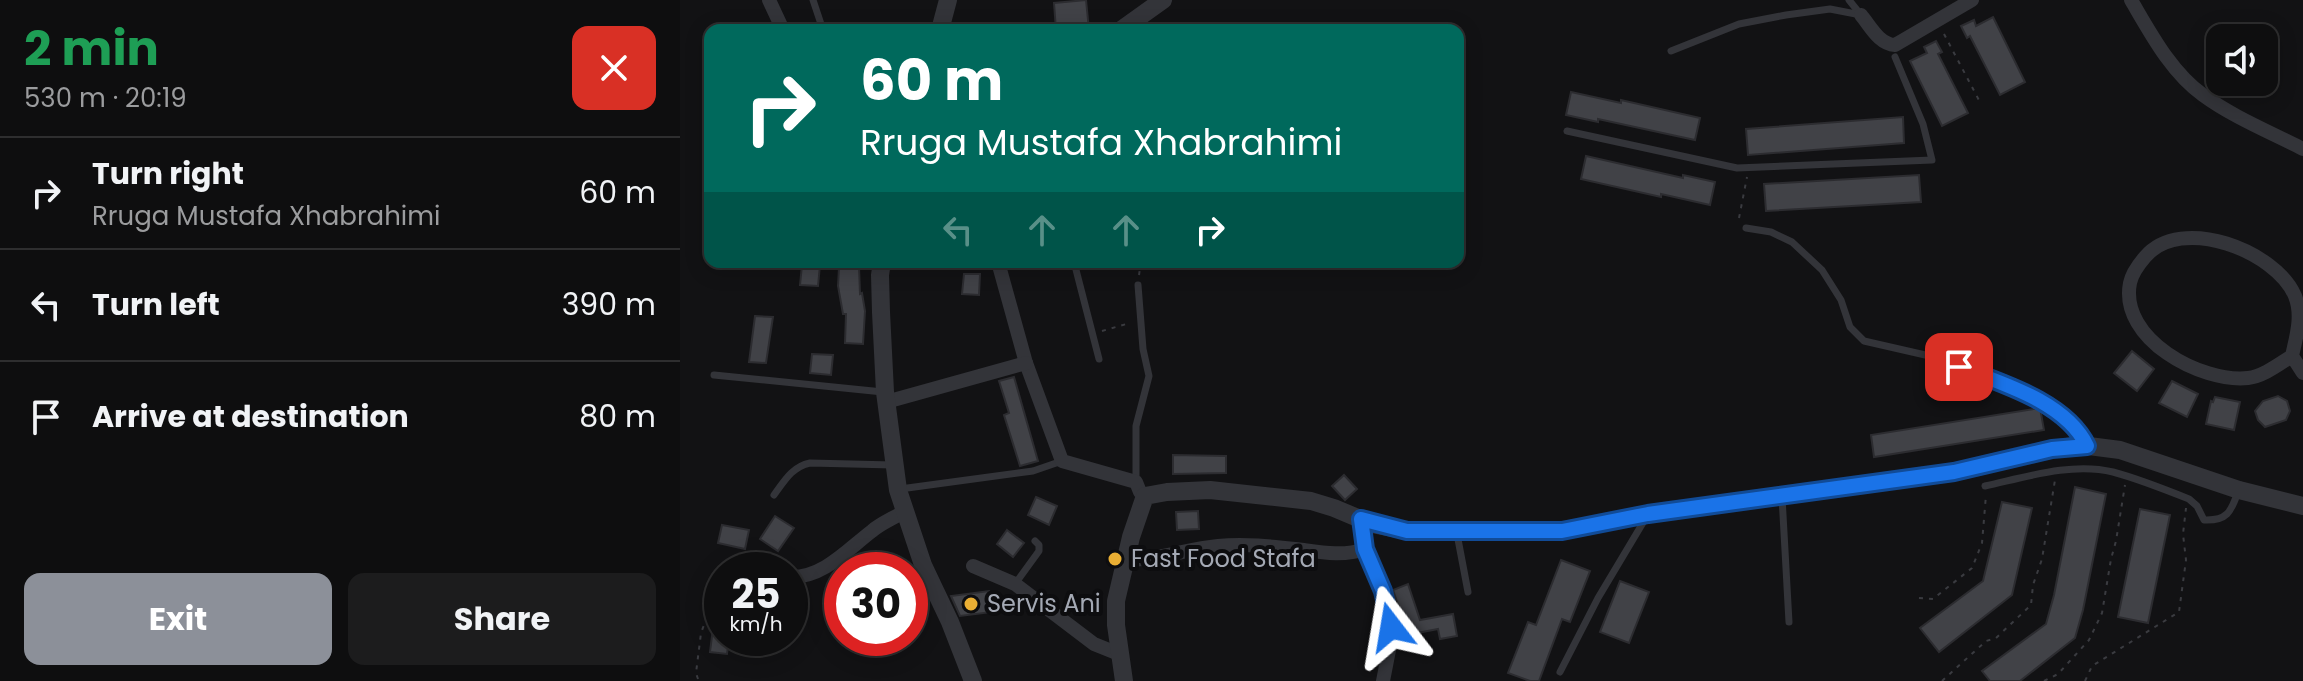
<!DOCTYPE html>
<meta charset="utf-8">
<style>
:root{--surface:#0e0e0f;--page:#1c1c1d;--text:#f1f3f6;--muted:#9b9c9e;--line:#2e2e2f;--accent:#8c9099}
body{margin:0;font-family:Poppins,sans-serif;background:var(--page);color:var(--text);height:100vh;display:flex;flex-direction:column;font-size:30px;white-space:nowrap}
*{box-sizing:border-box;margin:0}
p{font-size:26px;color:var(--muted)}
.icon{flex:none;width:44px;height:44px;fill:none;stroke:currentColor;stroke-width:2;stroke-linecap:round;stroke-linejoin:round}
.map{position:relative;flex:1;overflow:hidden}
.panel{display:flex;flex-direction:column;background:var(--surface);width:680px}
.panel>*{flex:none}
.banner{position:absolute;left:24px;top:24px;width:760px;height:244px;border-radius:16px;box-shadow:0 4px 20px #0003,0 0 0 2px var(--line);background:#00695c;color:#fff;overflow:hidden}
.controls{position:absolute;left:1526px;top:24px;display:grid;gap:16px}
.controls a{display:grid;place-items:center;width:72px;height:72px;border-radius:16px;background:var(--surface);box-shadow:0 4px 20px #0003,0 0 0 2px var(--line);font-size:40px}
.speed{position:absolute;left:24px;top:552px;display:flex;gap:16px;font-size:40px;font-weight:700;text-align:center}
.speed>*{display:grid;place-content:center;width:104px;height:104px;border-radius:50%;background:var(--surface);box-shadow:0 4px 20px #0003,0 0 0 2px var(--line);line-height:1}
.speed small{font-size:20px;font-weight:400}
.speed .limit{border:12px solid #d22;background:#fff;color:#111}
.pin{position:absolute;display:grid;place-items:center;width:68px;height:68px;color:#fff;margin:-34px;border-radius:16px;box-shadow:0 4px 12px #0006}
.me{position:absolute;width:88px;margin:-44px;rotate:346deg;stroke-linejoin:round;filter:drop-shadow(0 0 6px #0008)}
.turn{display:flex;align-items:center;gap:28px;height:168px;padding:0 24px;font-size:36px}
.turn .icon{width:104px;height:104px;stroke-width:2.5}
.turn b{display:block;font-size:56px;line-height:68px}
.lanes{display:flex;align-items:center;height:76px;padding:0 24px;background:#0003;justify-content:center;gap:40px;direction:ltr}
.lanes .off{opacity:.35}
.round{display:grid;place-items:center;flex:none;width:84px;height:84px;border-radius:16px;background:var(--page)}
.headline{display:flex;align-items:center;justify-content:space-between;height:136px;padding:0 24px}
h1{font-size:48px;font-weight:700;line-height:60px;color:#1e9e55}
.action{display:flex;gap:16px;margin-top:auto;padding:16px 24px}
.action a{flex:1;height:92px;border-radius:16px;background:var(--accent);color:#fff;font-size:32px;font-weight:700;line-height:92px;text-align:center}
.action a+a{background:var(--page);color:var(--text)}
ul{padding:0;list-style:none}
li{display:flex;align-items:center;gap:24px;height:112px;padding:0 24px;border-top:2px solid var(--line)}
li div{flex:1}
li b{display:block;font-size:30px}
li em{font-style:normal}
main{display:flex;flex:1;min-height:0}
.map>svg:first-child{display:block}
</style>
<main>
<section class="panel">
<div class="headline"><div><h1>2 min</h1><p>530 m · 20:19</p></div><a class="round" style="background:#d93025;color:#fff"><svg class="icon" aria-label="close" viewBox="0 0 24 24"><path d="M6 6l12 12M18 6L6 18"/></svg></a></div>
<ul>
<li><svg class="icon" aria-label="right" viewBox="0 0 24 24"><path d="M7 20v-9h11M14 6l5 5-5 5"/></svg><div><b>Turn right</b><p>Rruga Mustafa Xhabrahimi</p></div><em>60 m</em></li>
<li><svg class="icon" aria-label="left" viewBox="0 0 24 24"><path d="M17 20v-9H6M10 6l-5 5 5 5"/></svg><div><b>Turn left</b></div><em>390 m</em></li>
<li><svg class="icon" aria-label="arrive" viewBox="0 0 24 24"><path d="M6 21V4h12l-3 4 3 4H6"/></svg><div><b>Arrive at destination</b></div><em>80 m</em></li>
</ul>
<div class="action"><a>Exit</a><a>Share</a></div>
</section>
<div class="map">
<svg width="1623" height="681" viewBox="0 0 1623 681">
<rect width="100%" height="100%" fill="#121214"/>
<g fill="#414247" stroke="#2c2c30" stroke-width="2">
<path d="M406 0 409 30H376L374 3Z"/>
<path d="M1313 17 1345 82 1320 95 1290 36 1287 38 1281 26 1294 20 1296 26Z"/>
<path d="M1256 41 1262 52 1258 54 1288 113 1262 126 1230 61 1247 53 1244 47Z"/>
<path d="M891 92 941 103V100L1020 118 1015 140 918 119V122L886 115Z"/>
<path d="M1223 117 1224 143 1068 155 1066 129Z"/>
<path d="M906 156 1003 178V175L1035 182 1030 205 981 194V197L901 179Z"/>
<path d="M1239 175 1241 202 1086 211 1084 184Z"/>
<path d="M122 265H140L138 286 120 285Z"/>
<path d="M179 266 180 294 182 293 185 311 183 344 165 343 166 314H163L158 286 159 267Z"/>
<path d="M284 274H300L299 295 282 294Z"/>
<path d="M75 316 93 317 86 363 69 362Z"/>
<path d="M1452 351 1474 369 1457 391 1434 373Z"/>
<path d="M132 354 153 355 151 375 130 373Z"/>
<path d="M334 377 358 461 340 466 324 415 329 413 319 381Z"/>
<path d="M1492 381 1518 394 1507 417 1479 403Z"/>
<path d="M1598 396 1607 401 1610 411 1606 420 1585 427 1578 420 1575 411 1583 401Z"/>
<path d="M1535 397 1560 402 1554 430 1526 424 1531 401 1533 402Z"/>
<path d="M1360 408 1364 430 1194 457 1191 435Z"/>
<path d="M493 455 546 456V473L493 474Z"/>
<path d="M664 475 677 489 665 500 652 486Z"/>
<path d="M1395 487 1426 494 1403 610 1395 638 1340 681H1310L1302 671 1366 624 1374 595Z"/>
<path d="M356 497 377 506 369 525 348 515Z"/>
<path d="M1322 502 1352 508 1332 595 1259 652 1240 628 1303 581Z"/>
<path d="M1460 509 1490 515 1468 623 1438 617Z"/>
<path d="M518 511 519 529 497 530 496 512Z"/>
<path d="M95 516 114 528 98 551 80 539Z"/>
<path d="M42 525 69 530 65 549 38 543Z"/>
<path d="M327 530 344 543 333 557 317 544Z"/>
<path d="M881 560 910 571 890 622 882 619 859 681H850L828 673 848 622 856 625Z"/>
<path d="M940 581 969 592 949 643 920 632Z"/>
<path d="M728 584 740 620 773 614 777 636 760 639 758 629 722 636 720 617 722 616 713 590Z"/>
<path d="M309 591 312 612 280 616 271 596Z"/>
<path d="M33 628 42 630V638H49L47 654 30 652Z"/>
</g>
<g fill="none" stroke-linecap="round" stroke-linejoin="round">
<g stroke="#3a3b40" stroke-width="2" stroke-dasharray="4 6" stroke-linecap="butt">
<path d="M1264 34 1301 104"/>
<path d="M1059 218 1067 177"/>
<path d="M459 275 461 262"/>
<path d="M422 331 450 323"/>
<path d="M1239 598 1253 599 1292 568 1302 543 1306 495"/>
<path d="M18 679 16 673 21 633 42 576"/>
<path d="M1262 681 1306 641 1316 638 1351 605 1353 585 1362 559 1375 480"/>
<path d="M1364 681 1378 674 1409 640 1422 613 1431 559 1436 541 1445 485"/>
<path d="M1405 681 1412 666 1499 612 1506 560 1503 534 1506 508"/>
</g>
<g stroke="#333439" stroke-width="7">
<path d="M133 0 143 30"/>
<path d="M1169 0 1181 15"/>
<path d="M991 51 1059 24 1106 15 1150 9 1181 15"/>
<path d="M887 131 1057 168 1252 160 1243 124 1215 57"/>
<path d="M1066 228 1091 232 1112 242 1142 270 1161 300 1170 327 1184 341 1254 357 1371 406 1393 427 1407 444"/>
<path d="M394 262 419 359"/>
<path d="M34 375 203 392"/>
<path d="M456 482V426L469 376 463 349 458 285"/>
<path d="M1305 486C1346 477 1392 462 1433 472 1459 479 1484 489 1509 499L1517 506 1524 520C1547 521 1551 512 1558 492"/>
<path d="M220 489 353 471 382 461"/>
<path d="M94 495C105 480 112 467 130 463L213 465"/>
<path d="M1102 497 1109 622"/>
<path d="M777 534 788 592"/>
<path d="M335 584 359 551V545L355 541"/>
<path d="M880 672 918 598 967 516"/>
</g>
<g stroke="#333439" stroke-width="14">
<path d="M89 0 103 30"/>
<path d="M1451 0C1471 34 1491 72 1523 95 1553 117 1590 132 1623 149"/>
<path d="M1181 15C1191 27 1199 44 1215 45L1292 0"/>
<path d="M318 262 346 363 382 461 456 482 460 492 465 496"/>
<path d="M1612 356C1599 364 1584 376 1568 378 1521 383 1439 339 1450 283 1452 273 1459 264 1465 257 1501 214 1596 251 1615 296 1623 316 1616 337 1612 356L1623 373"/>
<path d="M206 402 346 363"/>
<path d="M681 519 685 549 709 609 711 640 703 681"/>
<path d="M447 560C478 560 507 549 538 546 566 543 597 547 624 550 645 553 665 556 685 549"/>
<path d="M293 566 335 584 414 644 439 654"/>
<path d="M110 577C143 578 167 550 192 531 201 523 214 518 225 511"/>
</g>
<g stroke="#333439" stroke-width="18">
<path d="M260 30 268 0"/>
<path d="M441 30 483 0"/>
<path d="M202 262 200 275 201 312 205 392 218 490 243 565 270 622 293 681"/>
<path d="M444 681 436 625V601L451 537 465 496 487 492 530 490 631 501 654 508 692 524 727 531 860 532 882 531 968 514 1274 472 1372 449 1401 445 1440 450 1559 490 1623 506"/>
</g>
</g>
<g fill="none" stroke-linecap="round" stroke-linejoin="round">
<g stroke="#114b97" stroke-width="20">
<path id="route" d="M711 627 703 591 685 549 681 519 727 531H882L968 514 1274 472 1372 449 1407 446C1386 402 1321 383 1279 367"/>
</g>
<use href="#route" stroke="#1a73e8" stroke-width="14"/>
</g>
<g fill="#eaaf34" stroke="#0d0d0f" stroke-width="3">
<circle cx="435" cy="559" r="8"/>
<circle cx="291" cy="604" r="8"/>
</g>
<g text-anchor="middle" stroke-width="8" stroke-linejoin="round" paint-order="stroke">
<g font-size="24" fill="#a4a9b4" stroke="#0d0d0f" text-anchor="start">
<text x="451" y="567">Fast Food Stafa</text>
<text x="307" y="612">Servis Ani</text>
</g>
</g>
</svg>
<div class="controls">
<a><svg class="icon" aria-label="sound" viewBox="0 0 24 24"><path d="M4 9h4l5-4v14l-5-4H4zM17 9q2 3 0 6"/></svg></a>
</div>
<div class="speed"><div>25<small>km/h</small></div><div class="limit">30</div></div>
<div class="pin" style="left:1279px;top:367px;background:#d93025"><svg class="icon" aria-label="arrive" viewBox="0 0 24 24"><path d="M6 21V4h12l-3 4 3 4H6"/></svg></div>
<svg class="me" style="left:711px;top:627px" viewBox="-20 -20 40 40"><path d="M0-17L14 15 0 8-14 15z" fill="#1a73e8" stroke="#fff" stroke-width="4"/></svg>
<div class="banner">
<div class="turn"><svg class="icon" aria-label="right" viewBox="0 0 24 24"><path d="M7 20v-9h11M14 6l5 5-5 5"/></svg><div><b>60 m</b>Rruga Mustafa Xhabrahimi</div></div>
<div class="lanes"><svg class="icon off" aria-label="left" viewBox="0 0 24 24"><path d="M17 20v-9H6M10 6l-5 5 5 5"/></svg><svg class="icon off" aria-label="ahead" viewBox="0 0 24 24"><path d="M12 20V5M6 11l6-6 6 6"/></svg><svg class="icon off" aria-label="ahead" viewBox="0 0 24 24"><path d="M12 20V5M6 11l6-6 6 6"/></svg><svg class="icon" aria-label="right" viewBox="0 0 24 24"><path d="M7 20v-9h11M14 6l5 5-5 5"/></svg></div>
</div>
</div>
</main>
